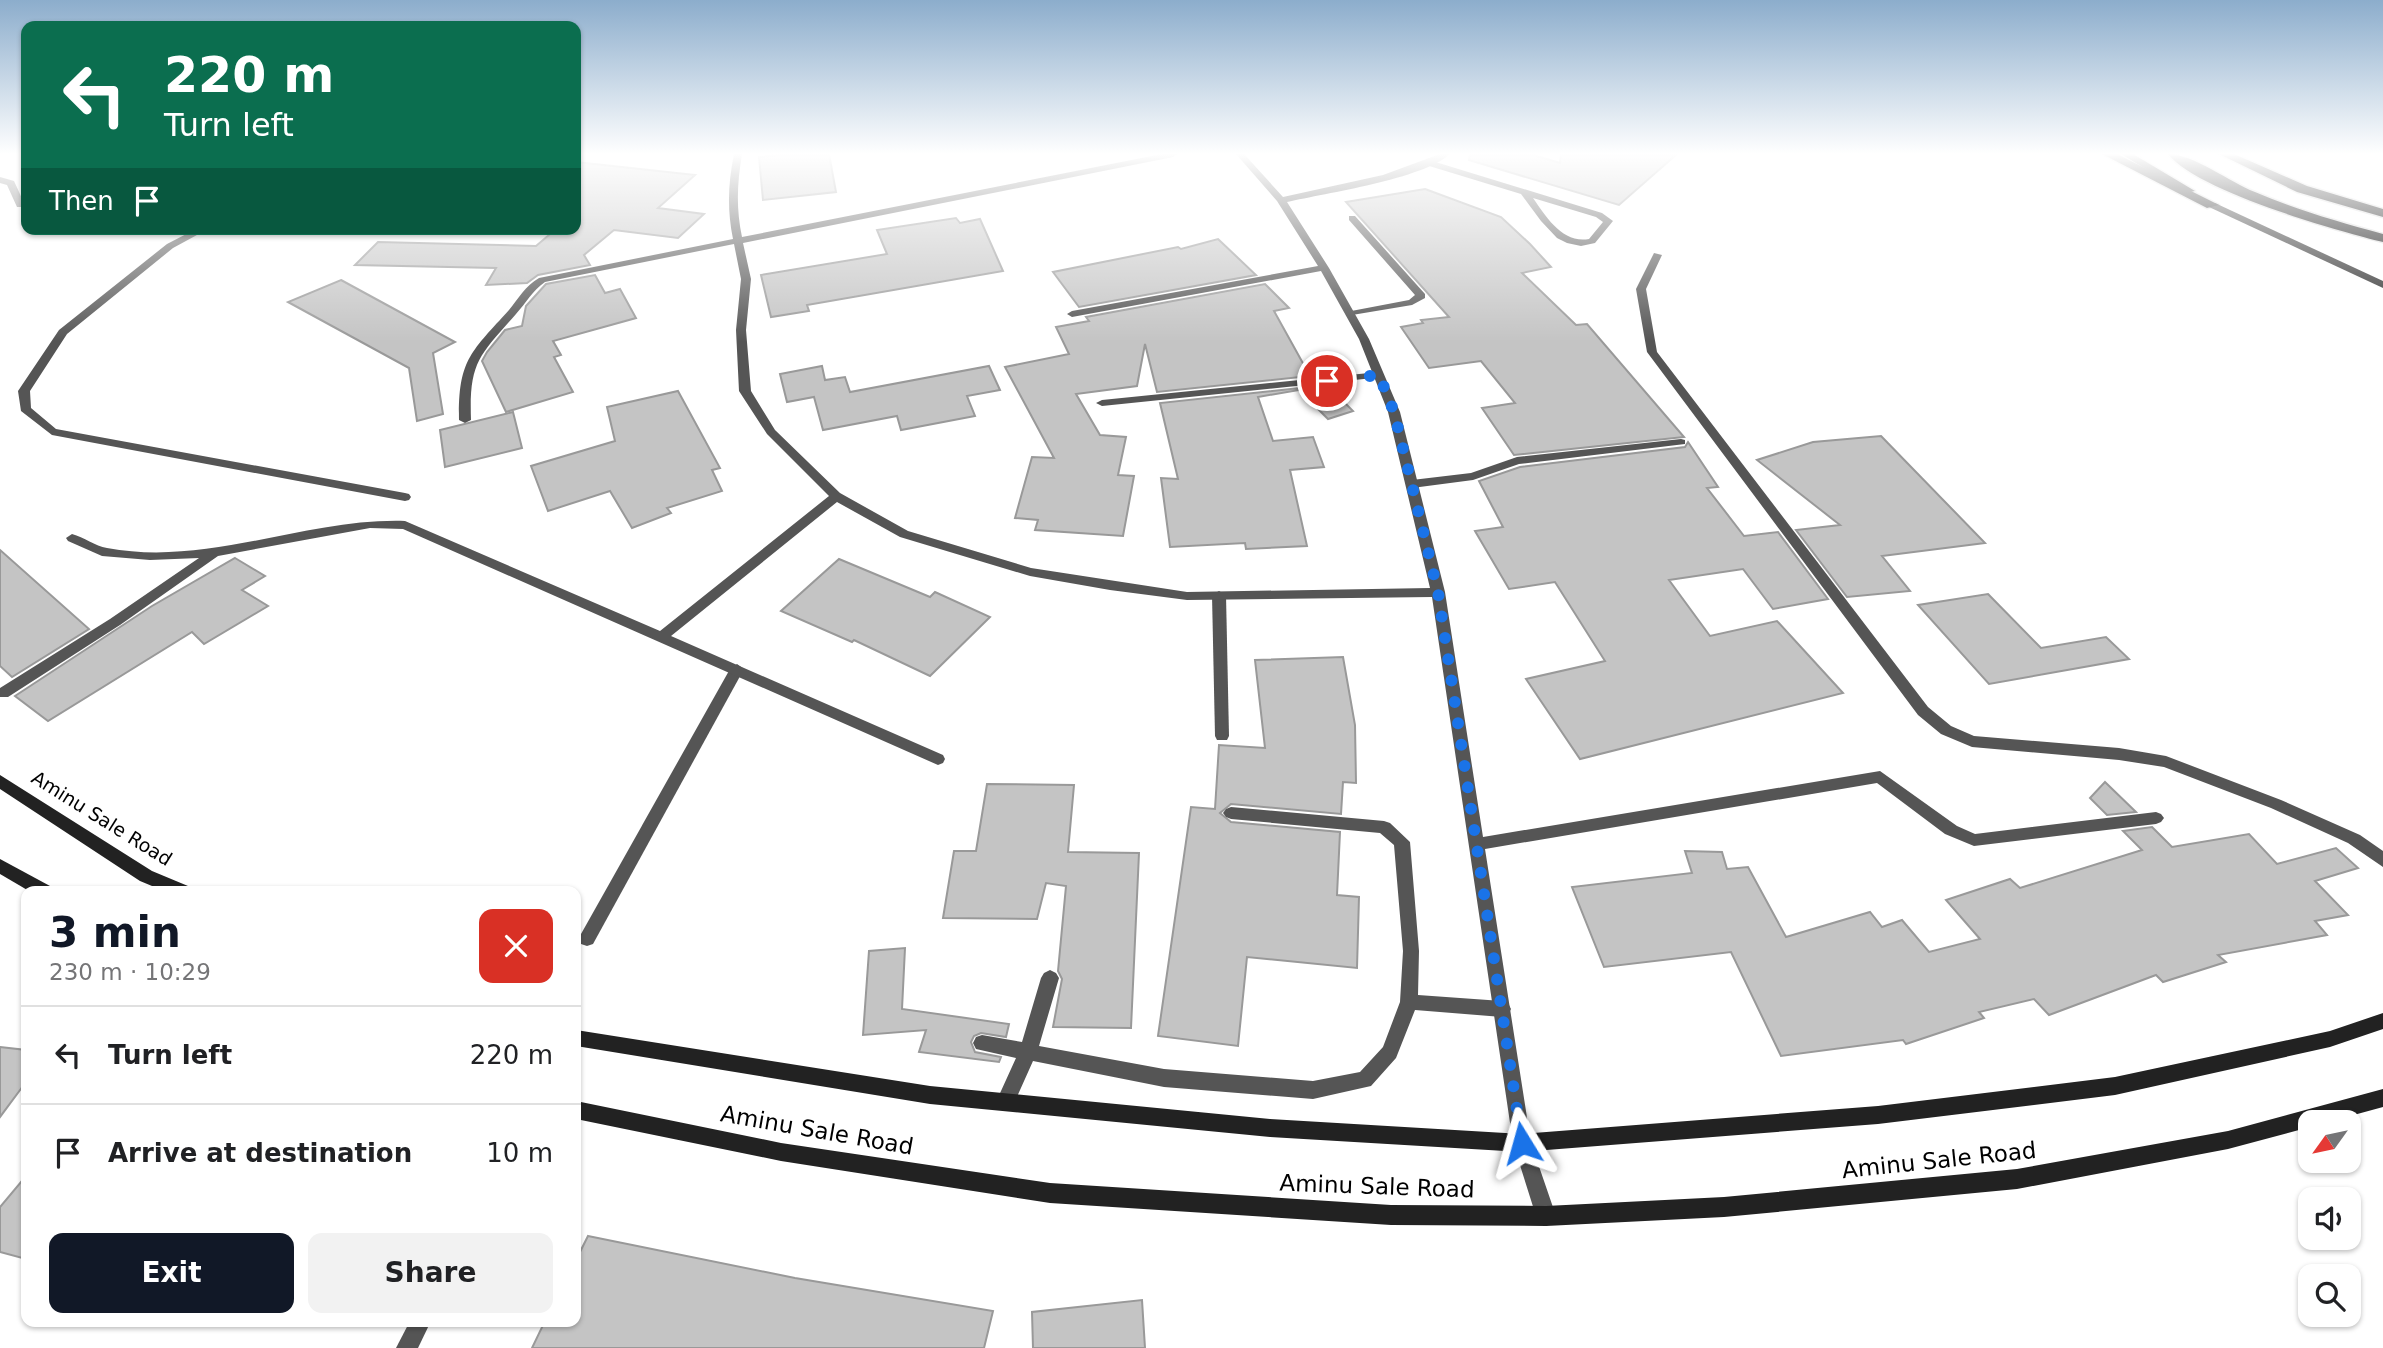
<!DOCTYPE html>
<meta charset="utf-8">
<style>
:root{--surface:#fff;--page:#f2f2f2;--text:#202124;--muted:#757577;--line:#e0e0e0;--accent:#111827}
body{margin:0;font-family:"DejaVu Sans",sans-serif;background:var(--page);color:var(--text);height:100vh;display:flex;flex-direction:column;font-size:26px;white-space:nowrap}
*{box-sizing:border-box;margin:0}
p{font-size:23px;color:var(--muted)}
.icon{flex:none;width:38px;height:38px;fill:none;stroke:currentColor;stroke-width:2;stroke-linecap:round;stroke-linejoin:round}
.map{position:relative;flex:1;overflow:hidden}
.side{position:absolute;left:21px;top:886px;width:560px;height:441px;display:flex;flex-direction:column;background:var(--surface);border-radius:14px;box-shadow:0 2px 5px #0004}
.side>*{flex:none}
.banner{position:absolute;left:21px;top:21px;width:560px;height:214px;border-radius:14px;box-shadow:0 2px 5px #0004;background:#0b6e4f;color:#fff;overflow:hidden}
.needle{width:46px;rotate:237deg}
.tools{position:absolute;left:2298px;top:1110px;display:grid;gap:14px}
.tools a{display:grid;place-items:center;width:63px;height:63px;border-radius:14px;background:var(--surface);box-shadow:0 2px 5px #0004;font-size:35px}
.pin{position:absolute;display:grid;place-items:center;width:60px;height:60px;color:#fff;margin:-30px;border:4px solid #fff;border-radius:50%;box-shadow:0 2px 7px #0007}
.me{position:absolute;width:77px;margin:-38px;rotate:352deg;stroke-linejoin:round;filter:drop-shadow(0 0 5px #0008)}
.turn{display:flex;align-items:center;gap:24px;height:147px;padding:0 28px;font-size:32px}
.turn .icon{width:91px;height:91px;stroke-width:2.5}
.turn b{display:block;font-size:49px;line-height:60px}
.then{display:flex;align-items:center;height:66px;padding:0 28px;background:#0003;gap:14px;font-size:26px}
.round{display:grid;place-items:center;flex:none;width:74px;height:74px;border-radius:14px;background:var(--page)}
.overview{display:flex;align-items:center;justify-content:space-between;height:119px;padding:0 28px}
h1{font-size:42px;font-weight:700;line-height:52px;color:var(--accent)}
.action{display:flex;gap:14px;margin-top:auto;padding:14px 28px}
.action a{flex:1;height:80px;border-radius:14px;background:var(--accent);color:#fff;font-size:28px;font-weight:700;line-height:80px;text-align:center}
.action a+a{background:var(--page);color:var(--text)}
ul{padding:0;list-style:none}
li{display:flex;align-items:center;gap:21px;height:98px;padding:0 28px;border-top:2px solid var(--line)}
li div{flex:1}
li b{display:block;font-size:26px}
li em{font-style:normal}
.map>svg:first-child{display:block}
</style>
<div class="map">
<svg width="2383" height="1348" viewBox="0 0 2383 1348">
<rect width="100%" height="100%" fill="#fff"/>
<g fill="#c4c4c4" stroke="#999" stroke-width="2">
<path d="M791 154H829L836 192 763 200 759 157Z"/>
<path d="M1470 154H1530L1560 163 1561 154H1677L1619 205 1469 160Z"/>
<path d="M576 162 695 175 658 208 704 214 678 238 614 230 584 255 590 265 538 275 527 283 486 285 496 268 355 265 378 242 536 246 556 229H576Z"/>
<path d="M1425 189 1501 217 1530 244 1551 267 1522 273 1576 325 1587 324 1684 437 1514 455 1482 408 1515 403 1481 361 1429 368 1401 327 1423 323 1421 320 1449 317 1346 202Z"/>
<path d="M956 218 960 223 980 219 1003 271 807 305 809 311 771 317 761 275 887 254 877 230Z"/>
<path d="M1218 239 1256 275 1079 307 1053 272 1178 247 1181 249Z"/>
<path d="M595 275 605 293 620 289 636 318 553 341 561 355 554 357 573 392 506 412 482 361 487 352 505 330 522 326 526 306 546 284Z"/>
<path d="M341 280 455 342 433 353 443 414 417 421 409 368 288 302Z"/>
<path d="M1265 284 1289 308 1274 311 1310 376 1157 392 1145 344 1137 386 1076 394 1100 435 1126 437 1118 475 1134 476 1123 536 1035 530 1038 520 1015 518 1032 457 1054 458 1005 367 1069 354 1056 327 1089 321 1086 317Z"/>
<path d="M822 366 825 380 845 377 850 392 989 366 1000 390 967 396 975 416 901 430 897 416 823 430 814 397 787 402 780 374Z"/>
<path d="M1327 385 1353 411 1328 419 1301 392 1316 387 1258 397 1273 441 1313 437 1324 467 1290 470 1307 546 1246 549 1245 543 1170 547 1161 478 1178 479 1160 403Z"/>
<path d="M678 391 720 468 712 470 722 491 667 508 671 513 632 528 610 491 548 511 531 466 615 441 607 407Z"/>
<path d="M513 412 522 448 445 467 440 430Z"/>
<path d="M1881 436 1985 543 1882 556 1910 591 1847 597 1796 530 1840 525 1757 460 1813 442Z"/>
<path d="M1688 442 1718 487 1707 488 1744 536 1778 532 1828 599 1773 609 1743 569 1669 580 1710 636 1777 621 1843 693 1580 759 1526 679 1605 661 1555 582 1509 589 1475 531 1503 527 1479 481 1520 467 1685 447Z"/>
<path d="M0 550 89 629 12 677 0 666Z"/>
<path d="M235 558 265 576 242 590 268 606 204 644 192 632 48 721 15 696 152 606Z"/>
<path d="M839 559 930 597 935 592 990 617 930 676 854 640 852 642 781 611Z"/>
<path d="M1988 594 2041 648 2106 637 2129 659 1989 684 1918 605Z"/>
<path d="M1343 657 1355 725 1356 783 1343 782 1341 814 1231 804 1220 813 1231 822 1340 832 1337 895 1359 897 1357 968 1247 957 1238 1046 1158 1036 1191 807 1215 809 1219 745 1265 748 1255 660Z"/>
<path d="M2105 782 2136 812 2107 815 2090 798Z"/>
<path d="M987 784 1074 785 1068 852 1139 853 1131 1028 1053 1027 1062 979 1058 971 1066 886 1046 883 1037 919 943 918 954 851H976Z"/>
<path d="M2152 827 2172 847 2249 834 2277 864 2336 848 2358 868 2315 881 2348 915 2315 921 2327 935 2218 955 2226 962 2163 982 2156 975 2049 1015 2034 999 1979 1012 1984 1018 1906 1044 1903 1040 1781 1056 1731 952 1604 967 1572 887 1692 873 1685 851 1722 852 1727 869 1748 867 1786 937 1870 912 1882 927 1902 920 1929 952 1980 939 1946 900 2010 879 2020 888 2142 850 2123 831Z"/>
<path d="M905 948 902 1009 1009 1024 1006 1037 981 1033 974 1036 971 1042 975 1052 1001 1057 999 1062 919 1052 926 1030 863 1035 869 951Z"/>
<path d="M0 1047 26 1050V1082L0 1117Z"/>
<path d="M26 1176V1259L0 1252V1207Z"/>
<path d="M588 1236 795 1278 993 1311 984 1348H532L545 1321H576V1260Z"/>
<path d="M1142 1300 1145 1348H1033L1032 1312Z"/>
</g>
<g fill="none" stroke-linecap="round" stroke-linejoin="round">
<g stroke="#dbdbdb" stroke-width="3">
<path id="primary" d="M2121 154H2133L2195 191 2185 193Z"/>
</g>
<g stroke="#dbdbdb" stroke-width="3">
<g id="highway">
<path d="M2102 154H2117L2219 205 2207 208Z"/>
<path d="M2168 154C2194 154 2229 182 2255 192 2297 210 2339 222 2383 234V242C2334 230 2197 191 2168 154Z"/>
<path d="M2219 154H2234L2307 186 2383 209V217L2297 192Z"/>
</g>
</g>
<g fill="#555" fill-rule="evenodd">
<path d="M1429 160 1602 213 1613 221 1595 243 1581 246 1567 243 1557 238 1541 221 1521 194 1426 165 1425 163ZM1533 198 1596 217 1603 222 1589 239C1563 244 1546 217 1533 198Z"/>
<path d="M1349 216H1355L1425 294V298L1412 305 1346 316V312L1409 300 1415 295 1349 220Z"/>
<path d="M1379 372 1384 375 1383 377 1102 406 1096 403 1102 400Z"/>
<path d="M1681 439 1685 440V444L1519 464 1473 480 1412 488 1406 484 1412 480 1471 473 1517 457Z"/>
<path d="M1219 591 1226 595 1229 736 1227 740H1217L1215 736 1212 595Z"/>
<path d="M737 664 744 669 593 944 587 946 581 944 579 939 581 934 730 669Z"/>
<path d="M1231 807 1384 821 1390 823 1410 842 1419 951 1418 995 1502 1001 1508 1003 1511 1009 1508 1015 1502 1017 1415 1010 1396 1058 1371 1086 1313 1099 1164 1087 1033 1061 1012 1108 1005 1111 998 1108 996 1102 1016 1058 976 1049 973 1043 976 1037 982 1035 1022 1042 1041 978 1044 973 1050 970 1056 973 1059 978 1039 1046 1164 1069 1313 1081 1360 1072 1383 1047 1400 1002 1403 951 1394 845 1380 833 1231 819 1226 817 1223 813 1226 809Z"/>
</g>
<g fill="#555" fill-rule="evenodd">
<path d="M734 154H742C737 184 736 208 742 237L1162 154H1177L1173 157 743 243 751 279 746 330 751 391 775 430 840 493 908 531 1031 568 1187 592 1430 588 1388 412 1359 339 1321 271 1072 317 1067 314 1072 311 1318 266 1277 201 1236 154H1244L1283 197 1383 175 1440 154H1450C1423 179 1326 193 1287 202L1329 268 1369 339 1400 412 1445 592 1483 837 1880 771 1957 826 1975 834 2156 812 2161 814 2164 818 2161 822 2156 824 1974 846 1945 834 1877 783 1485 849 1531 1143 1556 1216 1553 1223 1546 1226 1539 1223 1536 1216 1513 1143 1432 597 1187 600 1110 590 1030 576 900 537 837 502 671 636 943 755 945 759 943 763 938 765 403 529 370 528 218 556 120 625 8 697H0V688L110 619 199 558 150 560 102 556 68 541 66 538 72 534C84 537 95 546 107 548 208 567 305 518 405 521L660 631 829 496 767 434 739 391 736 330 741 279 734 244 545 282C532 291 526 303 516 314 479 356 469 362 471 420L465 423 459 420C458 360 471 352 509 310 519 298 525 286 539 278L733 239C727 209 728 184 734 154Z"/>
<path d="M0 177 14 181 25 205 23 207H17L7 185 0 183Z"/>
<path d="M196 229H208L173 248 67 334 30 391 31 408 56 429 405 493 409 494 411 497 409 500 405 501 52 435 21 411 18 391 59 330 167 244Z"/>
<path d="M1654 253 1662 255 1646 289 1657 352 1928 707 1951 726 1974 736 2119 748 2166 756 2281 800 2360 835 2383 851V867L2348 843 2271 808 2164 767 2119 760 1972 747 1941 734 1918 715 1647 352 1636 289Z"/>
<path d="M410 1321H431L418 1348H396Z"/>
</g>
<g fill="#222" fill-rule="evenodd">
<path d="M2209 203H2215L2383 281V288L2209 207Z"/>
<path d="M0 775 152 871 188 886 190 891H164L140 881 0 789Z"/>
<path d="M0 859 50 886 52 891H29L0 874Z"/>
<path d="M2383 1013V1029L2330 1047 2115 1095 1878 1124 1522 1152 1270 1137 930 1104 576 1046V1030L930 1086 1270 1119 1522 1134 1878 1106 2115 1077 2330 1031Z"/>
<path d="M2383 1089V1107L2328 1122H2310V1127L2228 1149 2017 1189 1724 1217 1546 1226 1391 1225 1050 1203 781 1161 576 1119V1101L781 1143 1050 1183 1391 1205 1546 1206 1724 1197 2017 1169 2228 1131Z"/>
</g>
<use href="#primary" fill="#000" fill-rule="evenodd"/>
<use href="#highway" fill="#000" fill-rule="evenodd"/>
</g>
<linearGradient id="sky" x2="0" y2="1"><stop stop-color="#8cadcc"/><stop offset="0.45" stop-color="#fff"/><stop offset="1" stop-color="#fff" stop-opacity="0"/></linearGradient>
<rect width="2383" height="342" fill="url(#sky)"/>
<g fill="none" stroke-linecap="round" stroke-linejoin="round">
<path stroke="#1a73e8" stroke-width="12" stroke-dasharray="0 21.6" d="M1327 381 1379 375 1394 412 1438 592 1522 1143"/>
</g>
<g text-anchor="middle" stroke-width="6" stroke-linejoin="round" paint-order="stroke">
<g font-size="19" fill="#000" stroke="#fff">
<text transform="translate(102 818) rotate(32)" y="7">Aminu Sale Road</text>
</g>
<g font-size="23" fill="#000" stroke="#fff">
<text transform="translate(817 1130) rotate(10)" y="8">Aminu Sale Road</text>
<text transform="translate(1939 1160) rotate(-6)" y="8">Aminu Sale Road</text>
<text transform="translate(1377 1186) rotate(2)" y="8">Aminu Sale Road</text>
</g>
</g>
</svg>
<div class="tools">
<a><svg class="needle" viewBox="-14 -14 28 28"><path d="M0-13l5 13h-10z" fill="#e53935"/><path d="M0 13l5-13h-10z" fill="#757577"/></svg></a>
<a><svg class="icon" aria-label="sound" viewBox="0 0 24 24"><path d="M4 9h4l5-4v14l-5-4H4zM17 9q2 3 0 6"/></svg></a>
<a><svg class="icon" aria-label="search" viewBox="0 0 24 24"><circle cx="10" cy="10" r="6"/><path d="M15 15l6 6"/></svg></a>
</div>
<div class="pin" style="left:1327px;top:381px;background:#d93025"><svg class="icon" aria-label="arrive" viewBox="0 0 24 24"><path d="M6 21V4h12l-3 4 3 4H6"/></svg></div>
<svg class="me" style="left:1522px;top:1143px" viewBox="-20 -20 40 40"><path d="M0-17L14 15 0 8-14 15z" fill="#1a73e8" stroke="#fff" stroke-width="4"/></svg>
<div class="banner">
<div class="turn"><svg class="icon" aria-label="left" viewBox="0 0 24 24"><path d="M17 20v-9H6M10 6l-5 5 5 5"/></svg><div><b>220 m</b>Turn left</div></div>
<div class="then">Then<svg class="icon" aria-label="arrive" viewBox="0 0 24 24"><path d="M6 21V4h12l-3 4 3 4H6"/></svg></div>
</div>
<section class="side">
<div class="overview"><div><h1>3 min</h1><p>230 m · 10:29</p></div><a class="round" style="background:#d93025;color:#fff"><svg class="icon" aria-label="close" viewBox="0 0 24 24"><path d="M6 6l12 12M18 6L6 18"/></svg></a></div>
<ul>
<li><svg class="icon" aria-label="left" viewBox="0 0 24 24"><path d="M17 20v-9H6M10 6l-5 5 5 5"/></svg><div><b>Turn left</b></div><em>220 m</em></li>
<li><svg class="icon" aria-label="arrive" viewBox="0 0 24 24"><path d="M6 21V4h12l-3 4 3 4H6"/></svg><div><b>Arrive at destination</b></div><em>10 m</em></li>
</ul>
<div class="action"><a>Exit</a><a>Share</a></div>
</section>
</div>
